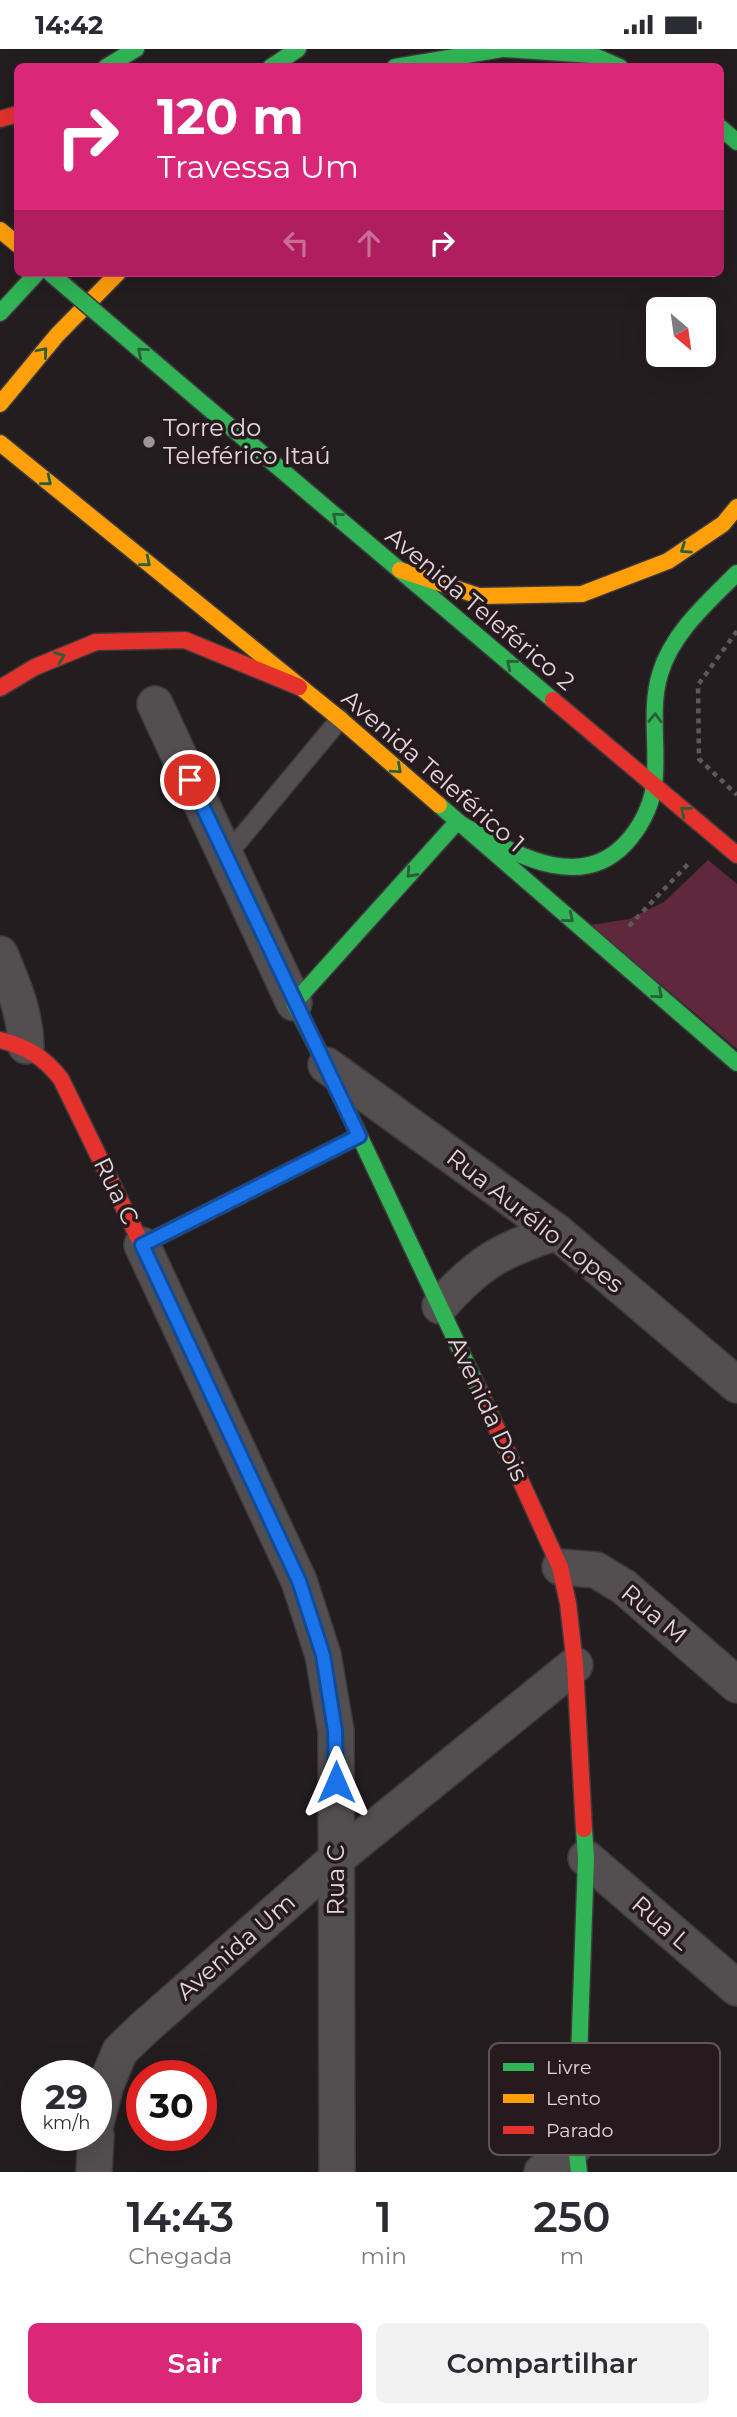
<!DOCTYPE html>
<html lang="pt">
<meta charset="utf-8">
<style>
:root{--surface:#fff;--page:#f2f2f3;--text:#2b2b33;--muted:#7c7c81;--accent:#db2777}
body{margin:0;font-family:Montserrat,sans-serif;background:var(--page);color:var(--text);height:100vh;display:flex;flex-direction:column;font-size:26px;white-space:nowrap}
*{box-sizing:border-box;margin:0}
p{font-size:23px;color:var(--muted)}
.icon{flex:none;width:38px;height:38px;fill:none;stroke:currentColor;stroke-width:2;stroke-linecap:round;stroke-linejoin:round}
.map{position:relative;height:2123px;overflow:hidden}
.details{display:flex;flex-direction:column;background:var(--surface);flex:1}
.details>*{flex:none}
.top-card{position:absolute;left:14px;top:14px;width:710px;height:214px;border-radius:10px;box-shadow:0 7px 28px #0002;background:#db2777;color:#fff;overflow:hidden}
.needle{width:46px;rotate:151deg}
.controls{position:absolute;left:646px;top:248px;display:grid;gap:14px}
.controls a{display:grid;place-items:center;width:70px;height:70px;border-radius:10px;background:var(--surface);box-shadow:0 7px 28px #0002;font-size:35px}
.speed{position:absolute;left:21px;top:2011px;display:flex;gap:14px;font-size:35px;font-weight:700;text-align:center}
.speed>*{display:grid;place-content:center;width:91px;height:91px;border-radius:50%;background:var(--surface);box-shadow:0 7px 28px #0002;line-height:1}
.speed small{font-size:18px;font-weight:400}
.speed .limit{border:10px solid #d22;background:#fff;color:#111}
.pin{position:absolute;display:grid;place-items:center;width:60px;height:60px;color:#fff;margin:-30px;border:4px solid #fff;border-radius:50%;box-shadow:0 2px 7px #0007}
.me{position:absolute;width:77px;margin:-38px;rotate:0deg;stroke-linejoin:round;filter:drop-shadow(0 0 5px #0008)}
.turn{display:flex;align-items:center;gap:24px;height:147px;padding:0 28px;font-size:32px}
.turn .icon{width:91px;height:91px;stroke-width:2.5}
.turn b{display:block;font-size:49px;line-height:60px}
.lanes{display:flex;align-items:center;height:66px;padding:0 28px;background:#0003;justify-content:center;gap:35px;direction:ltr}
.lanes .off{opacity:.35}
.eta{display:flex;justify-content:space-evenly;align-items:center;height:119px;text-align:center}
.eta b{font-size:42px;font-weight:600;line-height:49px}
.primary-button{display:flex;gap:14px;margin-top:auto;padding:14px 28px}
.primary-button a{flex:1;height:80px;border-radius:10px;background:var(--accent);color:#fff;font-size:28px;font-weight:600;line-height:80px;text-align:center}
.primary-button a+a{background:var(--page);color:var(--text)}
.status{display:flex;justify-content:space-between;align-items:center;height:49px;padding:0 35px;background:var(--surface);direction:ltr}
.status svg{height:19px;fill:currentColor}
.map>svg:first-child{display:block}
</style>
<div class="status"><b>14:42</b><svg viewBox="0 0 49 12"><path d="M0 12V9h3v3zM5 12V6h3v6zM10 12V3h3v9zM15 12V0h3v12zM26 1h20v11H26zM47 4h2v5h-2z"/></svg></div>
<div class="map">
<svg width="737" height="2123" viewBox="0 0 737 2123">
<rect width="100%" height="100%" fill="#231d1f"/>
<path fill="#60283c" d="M708 811 737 835V1000L591 876 629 870 664 853Z"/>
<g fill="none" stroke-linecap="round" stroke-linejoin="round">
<g stroke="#3e393b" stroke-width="21">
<path id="lane" d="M226 807 340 670"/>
</g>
<g stroke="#3e393b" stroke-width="38">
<g id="street">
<path d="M155 655 294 954"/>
<path d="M0 905C13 936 25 963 26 997"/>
<path d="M326 1016 557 1183 737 1336"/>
<path d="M142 1196 299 1532 323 1606 336 1682 337 2123"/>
<path d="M440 1257C478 1214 502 1200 557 1183"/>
<path d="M560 1518 596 1521 624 1538 737 1636"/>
<path d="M586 1809 737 1939"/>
<path d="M96 2074 106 2036 120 2002 144 1979 336 1810 575 1616"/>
<path d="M94 2123 96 2086"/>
<path d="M542 2123 576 2096"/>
</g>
</g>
<g stroke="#3e393b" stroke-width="19">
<g id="fast">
<path d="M504 0 592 6 620 18"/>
<path d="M106 18 136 0"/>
<path d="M271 18 298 0"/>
<path d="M395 18 502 0"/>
<path d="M721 79 737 93"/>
<path d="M0 264 37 224"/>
<path d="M194 347 553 651"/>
<path d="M439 756 737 1014"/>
<path d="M457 773 294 954 326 1016 480 1343"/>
<path d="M457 773C508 800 577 847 626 794 640 779 651 758 654 737 659 700 649 662 660 625 672 584 708 553 737 524"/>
<path d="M579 2123 576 2096 586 1809 584 1780"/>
</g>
</g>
<g stroke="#3e393b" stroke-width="19">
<g id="slow">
<path d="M0 181 18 196"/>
<path d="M0 355 57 286 118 224"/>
<path d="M0 394 340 670 439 756"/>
<path d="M400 521 479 547 582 545 668 512 723 475 737 458"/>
<path d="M168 1183 359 1087"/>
</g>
</g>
<g stroke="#3e393b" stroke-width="19">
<g id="jam">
<path d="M0 70 18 65"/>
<path d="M0 639 35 618 96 593 185 591 299 638"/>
<path d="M553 651 737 806"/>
<path d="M0 991C27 998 44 1008 61 1030L142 1196 168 1183"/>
<path d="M480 1343 560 1518 568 1554 575 1616 584 1780"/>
</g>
</g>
<g stroke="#5e585a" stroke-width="4.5" stroke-dasharray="5 5" stroke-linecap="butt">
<path d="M737 582 698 636 699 710 737 746"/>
<path d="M629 877 690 813"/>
</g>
<use href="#lane" stroke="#534e4f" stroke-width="18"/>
<use href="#street" stroke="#534e4f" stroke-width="35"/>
<use href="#fast" stroke="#30b455" stroke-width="16"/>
<use href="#slow" stroke="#ff9f0a" stroke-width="16"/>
<use href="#jam" stroke="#e5322d" stroke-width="16"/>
<g stroke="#3e393b" stroke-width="19" stroke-linecap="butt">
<path id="fast-bridge" d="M50 224 194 347"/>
</g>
<use href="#fast-bridge" stroke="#30b455" stroke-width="16"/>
</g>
<defs><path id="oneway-chevron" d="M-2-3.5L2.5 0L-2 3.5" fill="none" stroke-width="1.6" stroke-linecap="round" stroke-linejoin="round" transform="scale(1.75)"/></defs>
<g stroke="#2a5f37">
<use href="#oneway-chevron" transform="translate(43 303) rotate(-50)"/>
<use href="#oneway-chevron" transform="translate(142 303) rotate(-140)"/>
<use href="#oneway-chevron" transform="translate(47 432) rotate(39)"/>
<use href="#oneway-chevron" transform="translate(337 468) rotate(-140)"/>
<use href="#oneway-chevron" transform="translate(685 500) rotate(146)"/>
<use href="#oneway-chevron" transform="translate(146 513) rotate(39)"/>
<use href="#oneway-chevron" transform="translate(60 608) rotate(-22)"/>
<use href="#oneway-chevron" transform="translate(511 615) rotate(-140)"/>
<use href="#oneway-chevron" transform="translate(655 669) rotate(-88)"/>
<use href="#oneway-chevron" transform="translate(397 720) rotate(42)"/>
<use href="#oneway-chevron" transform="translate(685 762) rotate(-141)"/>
<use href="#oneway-chevron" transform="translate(411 824) rotate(132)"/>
<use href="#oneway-chevron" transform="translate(569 869) rotate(40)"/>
<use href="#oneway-chevron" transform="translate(658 945) rotate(41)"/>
</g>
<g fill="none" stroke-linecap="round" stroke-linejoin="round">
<g stroke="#114b97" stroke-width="18">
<path id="route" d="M190 731 359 1087 142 1196 299 1532 323 1606 335 1682 336 1733"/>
</g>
<use href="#route" stroke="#1a73e8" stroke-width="12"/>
</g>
<circle fill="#9e9799" stroke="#261a1e" stroke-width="2.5" cx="149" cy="393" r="7"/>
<g text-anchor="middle" stroke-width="7" stroke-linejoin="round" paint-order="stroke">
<g font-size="24" fill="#e0d8da" stroke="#261a1e" text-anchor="start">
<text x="163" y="387">Torre do<tspan x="163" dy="28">Teleférico Itaú</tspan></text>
</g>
<g font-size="24" fill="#e0d8da" stroke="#261a1e">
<text transform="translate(480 560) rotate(40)" y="8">Avenida Teleférico 2</text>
<text transform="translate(433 722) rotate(41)" y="8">Avenida Teleférico 1</text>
<text transform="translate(116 1142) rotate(64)" y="8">Rua C</text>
<text transform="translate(535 1172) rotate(38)" y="8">Rua Aurélio Lopes</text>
<text transform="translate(488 1360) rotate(65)" y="8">Avenida Dois</text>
<text transform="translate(654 1565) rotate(40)" y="8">Rua M</text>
<text transform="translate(336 1831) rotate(-90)" y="8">Rua C</text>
<text transform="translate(661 1874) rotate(41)" y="8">Rua L</text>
<text transform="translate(236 1898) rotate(-41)" y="8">Avenida Um</text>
</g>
</g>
<rect x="489" y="1994" width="231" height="112" rx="10" fill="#261a1e" stroke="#5e5356" stroke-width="2"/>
<rect x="503" y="2014" width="31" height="8" fill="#30b455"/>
<rect x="503" y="2045" width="31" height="9" fill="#ff9f0a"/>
<rect x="503" y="2077" width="31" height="8" fill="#e5322d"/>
<g font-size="19" fill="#e0d8da">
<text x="546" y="2025">Livre</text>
<text x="546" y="2056">Lento</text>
<text x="546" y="2088">Parado</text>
</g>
</svg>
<div class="controls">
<a><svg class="needle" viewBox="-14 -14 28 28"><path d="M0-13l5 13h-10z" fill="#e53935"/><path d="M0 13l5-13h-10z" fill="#7c7c81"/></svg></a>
</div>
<div class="speed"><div>29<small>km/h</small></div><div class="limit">30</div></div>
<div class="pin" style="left:190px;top:731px;background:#d93025"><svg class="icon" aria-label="arrive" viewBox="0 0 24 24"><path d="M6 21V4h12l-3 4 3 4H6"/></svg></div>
<svg class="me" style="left:336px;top:1733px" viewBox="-20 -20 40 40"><path d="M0-17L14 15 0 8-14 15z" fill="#1a73e8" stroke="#fff" stroke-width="4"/></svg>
<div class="top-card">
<div class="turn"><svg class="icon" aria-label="right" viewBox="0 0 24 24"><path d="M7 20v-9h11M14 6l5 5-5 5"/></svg><div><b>120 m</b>Travessa Um</div></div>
<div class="lanes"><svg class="icon off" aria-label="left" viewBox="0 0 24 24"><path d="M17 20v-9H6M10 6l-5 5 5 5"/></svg><svg class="icon off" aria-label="ahead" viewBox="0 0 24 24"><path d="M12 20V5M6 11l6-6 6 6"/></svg><svg class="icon" aria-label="right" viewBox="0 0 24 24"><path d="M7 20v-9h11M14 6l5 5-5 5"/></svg></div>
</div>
</div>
<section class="details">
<div class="eta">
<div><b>14:43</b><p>Chegada</p></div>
<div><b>1</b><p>min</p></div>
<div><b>250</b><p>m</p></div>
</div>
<div class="primary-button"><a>Sair</a><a>Compartilhar</a></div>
</section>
